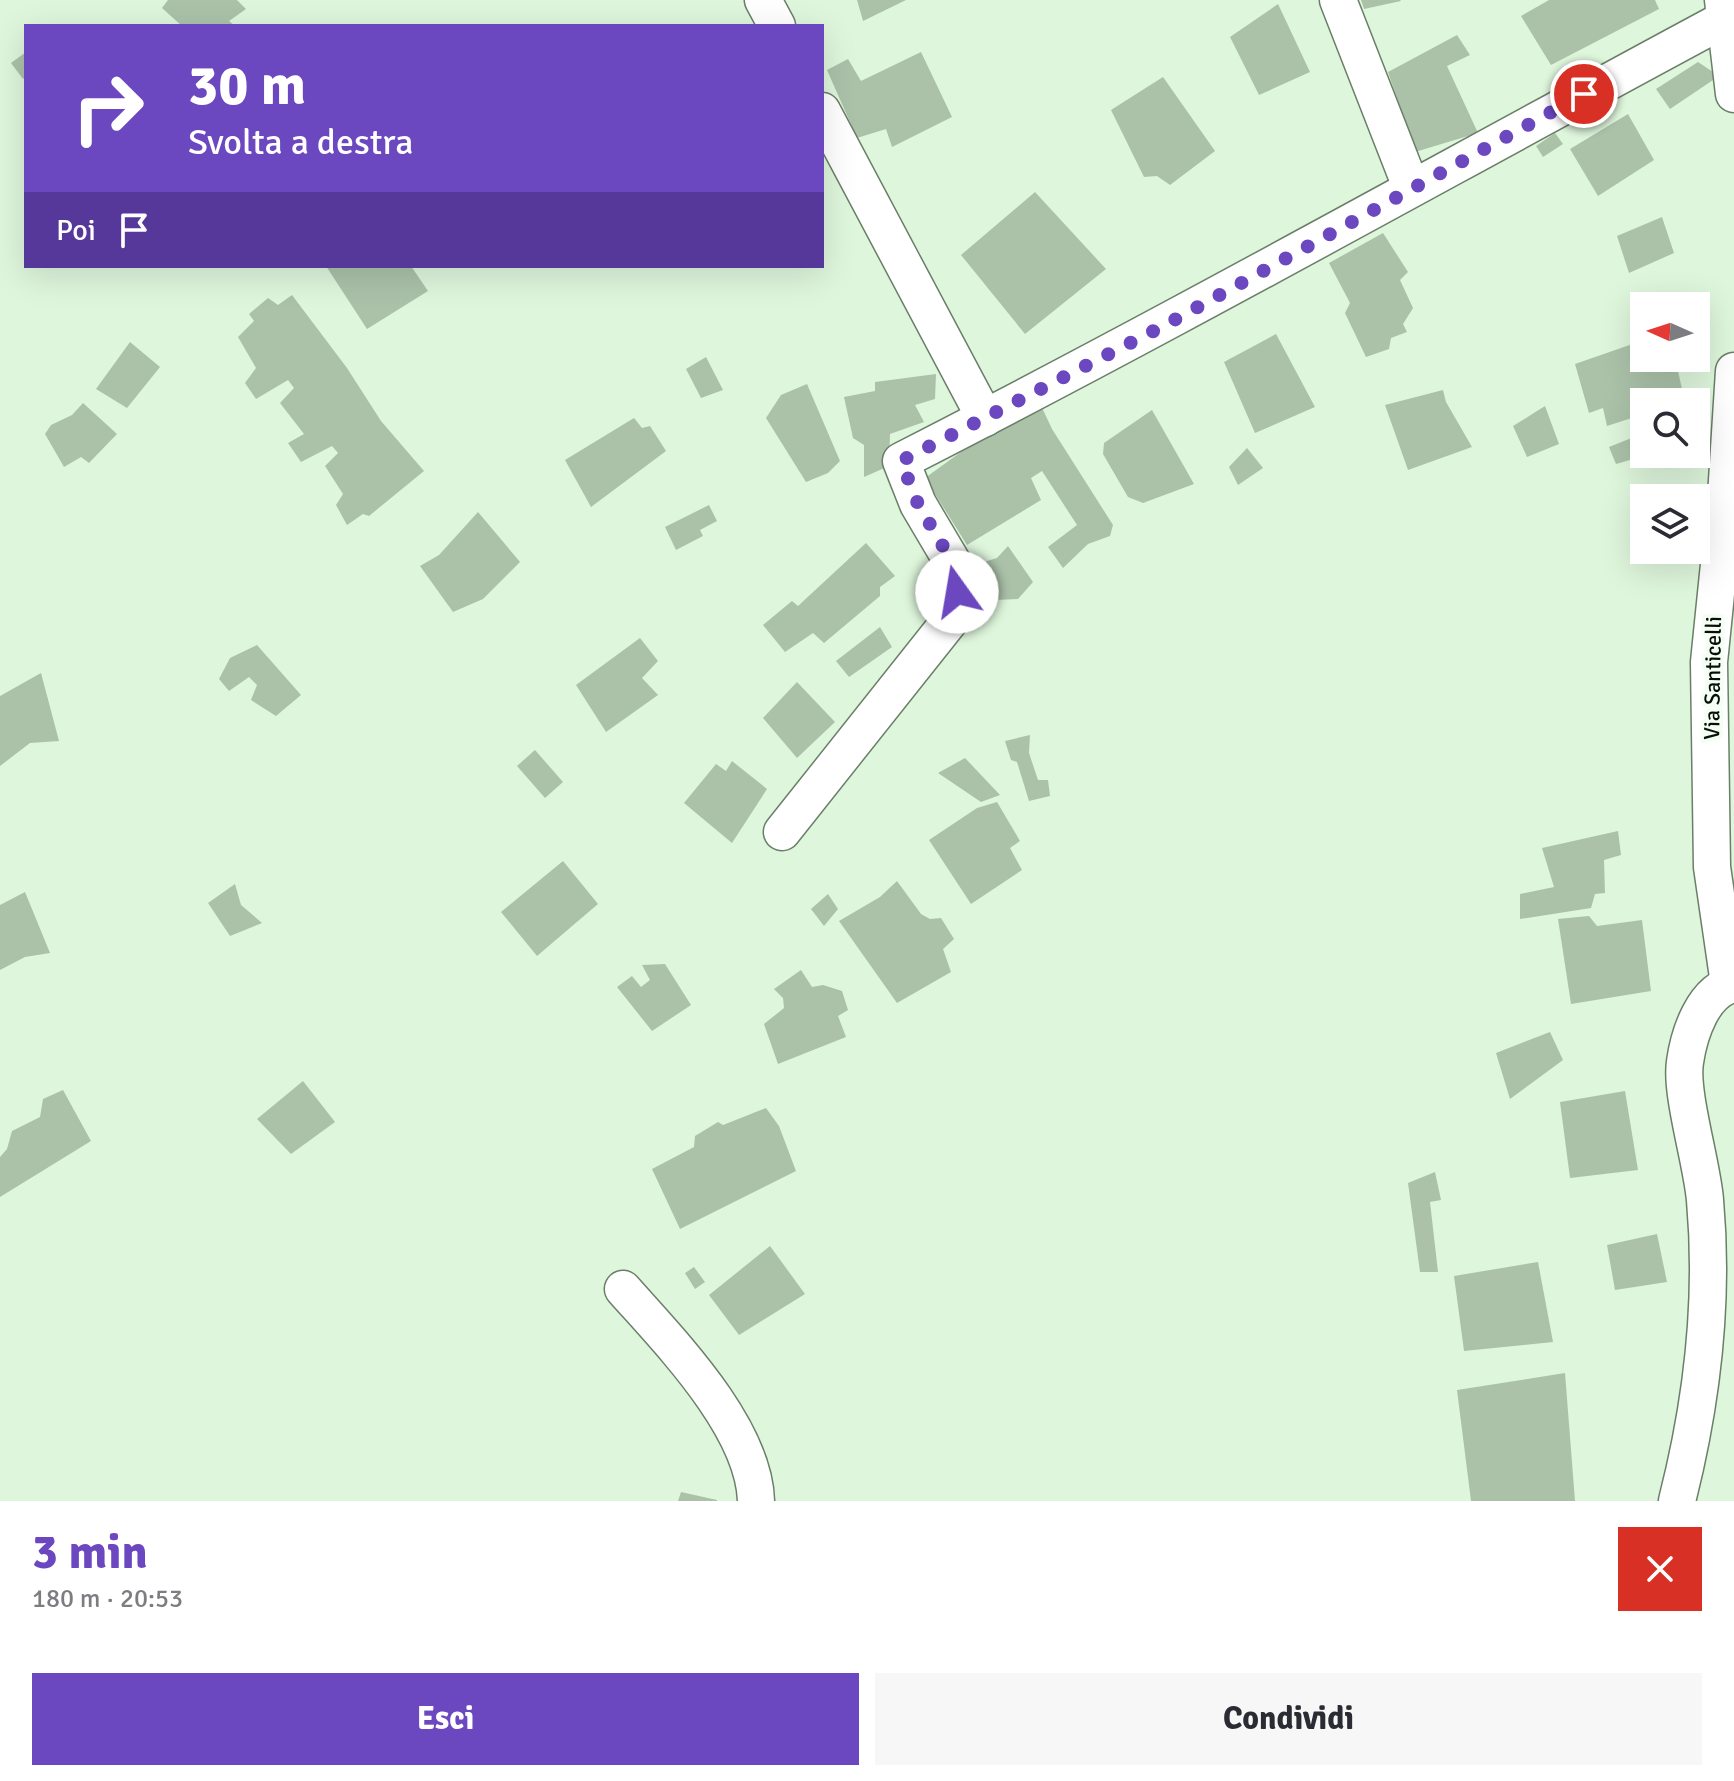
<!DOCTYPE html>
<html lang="it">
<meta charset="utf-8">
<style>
:root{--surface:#fff;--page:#f7f7f7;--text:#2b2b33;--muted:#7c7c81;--accent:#6b47c0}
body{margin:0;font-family:Signika,sans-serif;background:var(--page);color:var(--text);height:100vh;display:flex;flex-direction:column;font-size:30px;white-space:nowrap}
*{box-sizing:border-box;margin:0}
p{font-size:26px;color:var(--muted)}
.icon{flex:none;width:44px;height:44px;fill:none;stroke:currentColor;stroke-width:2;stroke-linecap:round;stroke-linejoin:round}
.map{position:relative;height:1501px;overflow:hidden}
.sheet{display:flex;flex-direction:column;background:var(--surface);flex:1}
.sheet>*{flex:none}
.guide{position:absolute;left:24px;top:24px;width:800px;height:244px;border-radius:0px;box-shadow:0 8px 32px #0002;background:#6b47c0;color:#fff;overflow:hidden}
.needle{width:52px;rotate:273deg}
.fabs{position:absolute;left:1630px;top:292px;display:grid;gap:16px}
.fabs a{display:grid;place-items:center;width:80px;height:80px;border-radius:0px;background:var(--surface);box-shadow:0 8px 32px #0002;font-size:40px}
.pin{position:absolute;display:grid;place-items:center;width:68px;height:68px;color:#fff;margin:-34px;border:4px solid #fff;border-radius:50%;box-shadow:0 2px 8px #0007}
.me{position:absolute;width:88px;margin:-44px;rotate:347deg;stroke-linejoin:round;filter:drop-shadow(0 0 6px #0008)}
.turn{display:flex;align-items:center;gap:28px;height:168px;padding:0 32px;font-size:36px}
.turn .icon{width:104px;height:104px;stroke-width:2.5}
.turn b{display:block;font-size:56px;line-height:68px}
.then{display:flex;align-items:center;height:76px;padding:0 32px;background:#0003;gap:16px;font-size:30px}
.round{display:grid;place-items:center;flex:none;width:84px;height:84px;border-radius:0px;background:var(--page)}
.summary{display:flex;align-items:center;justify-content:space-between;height:136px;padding:0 32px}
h1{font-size:48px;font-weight:700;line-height:60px;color:var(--accent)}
.action{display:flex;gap:16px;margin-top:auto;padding:16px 32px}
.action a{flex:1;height:92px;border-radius:0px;background:var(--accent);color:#fff;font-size:32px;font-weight:700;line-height:92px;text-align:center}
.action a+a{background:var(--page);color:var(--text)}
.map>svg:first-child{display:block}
</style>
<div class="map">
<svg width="1734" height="1501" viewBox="0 0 1734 1501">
<rect width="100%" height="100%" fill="#def6dc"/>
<g fill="#abc2a9">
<path d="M168 0H237L246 9 229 21 235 26H182L162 8Z"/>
<path d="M857 0H906L863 21Z"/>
<path d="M1361 0H1400L1401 1 1364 9Z"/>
<path d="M1549 0H1655L1659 9 1551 65 1521 16Z"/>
<path d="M1278 4 1310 72 1259 95 1230 37Z"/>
<path d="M1457 35 1470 55 1447 66 1478 133 1415 152 1388 72Z"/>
<path d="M26 52V77L23 79 11 63Z"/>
<path d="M921 52 952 117 892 147 886 129 857 138 827 70 848 59 861 81Z"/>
<path d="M1698 62 1719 76 1670 109 1656 89Z"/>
<path d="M1163 77 1215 151 1170 185 1157 176 1144 177 1111 110Z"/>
<path d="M1628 114 1654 160 1598 196 1570 149Z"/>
<path d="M1555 133 1563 144 1543 157 1536 146Z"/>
<path d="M1035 192 1106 269 1025 334 961 255Z"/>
<path d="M1662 217 1674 253 1629 273 1617 236Z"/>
<path d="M1383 233 1408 272 1400 280 1413 308 1403 324 1407 332 1391 338 1389 349 1366 357 1345 313 1350 303 1329 263Z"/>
<path d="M326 266H411L428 291 367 329Z"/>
<path d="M292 295 347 368 381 421 424 471 369 516 363 514 347 525 336 505 343 494 325 466 338 453 332 446 301 462 288 443 304 434 280 403 294 388 288 380 256 399 245 383 256 368 238 337 254 321 249 314 268 298 278 305Z"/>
<path d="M1276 334 1315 407 1255 433 1224 362Z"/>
<path d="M1644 340V358H1675L1685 402H1644V414L1607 426 1603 408 1589 413 1575 364Z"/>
<path d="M130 342 160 367 127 408 96 389Z"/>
<path d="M706 357 723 390 701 398 686 369Z"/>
<path d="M936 374 935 399 915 405 924 422 890 434 889 466 864 477V445L853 438 844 397 875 391V382Z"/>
<path d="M807 384 840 461 828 473 806 482 766 418 781 395Z"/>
<path d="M1443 390 1446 402 1472 447 1408 470 1385 405Z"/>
<path d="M1037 397 1052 429 1113 525 1110 536 1088 544 1063 568 1048 547 1077 525 1042 471 1031 478 1041 500 967 545 925 478Z"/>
<path d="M83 403 117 434 89 463 81 457 64 467 45 434 51 425 72 415Z"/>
<path d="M1545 406 1559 444 1527 457 1513 426Z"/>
<path d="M1152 410 1194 484 1143 503 1128 497 1103 454 1104 443Z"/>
<path d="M634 418 642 428 650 426 666 451 591 507 565 460Z"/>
<path d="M1644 433V456L1616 464 1609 447Z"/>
<path d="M1247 448 1263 468 1238 485 1229 467Z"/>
<path d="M709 505 717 521 700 530 703 536 676 550 665 527Z"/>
<path d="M478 512 520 562 483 599 453 612 420 566 439 555Z"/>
<path d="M866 543 895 576 880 587V596L824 643 813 633 785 652 763 625 792 601 798 606Z"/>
<path d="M1008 546 1033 582 1018 599 996 600 977 564 997 558Z"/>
<path d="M880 627 892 647 849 677 836 661Z"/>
<path d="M640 638 658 661 642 678 658 695 606 732 576 685Z"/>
<path d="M257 645 301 695 276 716 251 700 257 685 249 677 229 691 219 679 230 658Z"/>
<path d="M41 673 59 741 30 743 0 766V696Z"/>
<path d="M797 682 835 722 797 758 763 718Z"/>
<path d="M1030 735 1029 753 1038 780H1048L1050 796 1029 801 1017 762 1011 760 1005 741Z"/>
<path d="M535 750 563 782 545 798 517 766Z"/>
<path d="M965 758 1000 795 981 802 938 773Z"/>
<path d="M732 761 767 789 732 843 684 803 716 764 726 771Z"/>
<path d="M997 802 1020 841 1010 848 1022 870 971 904 929 840 977 808Z"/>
<path d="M1618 831 1621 855 1604 860 1605 893 1595 894 1591 908 1520 919V894L1554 887 1542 848Z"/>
<path d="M563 861 598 904 537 956 501 912Z"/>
<path d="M897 881 921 914 930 919 941 918 954 939 943 949 951 972 897 1003 839 921 880 897Z"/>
<path d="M235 884 241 905 262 923 230 936 208 903Z"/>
<path d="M25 892 50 953 25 957 0 970V905Z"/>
<path d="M828 894 838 909 824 926 811 909Z"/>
<path d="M1589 916 1597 926 1642 920 1651 991 1571 1004 1558 919Z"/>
<path d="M665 964 691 1005 652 1031 617 987 632 976 641 987 650 980 642 965Z"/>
<path d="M801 970 812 987 823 985 842 991 848 1010 838 1016 846 1037 778 1064 764 1024 784 1008 783 998 774 989Z"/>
<path d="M1550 1032 1563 1060 1510 1099 1496 1053Z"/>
<path d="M303 1081 335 1122 291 1154 257 1119Z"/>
<path d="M63 1090 91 1141 0 1197V1157L7 1149 12 1131 40 1117 43 1099Z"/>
<path d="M1625 1091 1638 1170 1570 1178 1560 1102Z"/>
<path d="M766 1108 779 1126 796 1171 680 1229 652 1169 694 1147 695 1136 718 1122 723 1125Z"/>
<path d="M1435 1172 1441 1200 1430 1202 1438 1272H1420L1408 1183Z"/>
<path d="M1657 1234 1667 1282 1615 1290 1607 1245Z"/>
<path d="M770 1246 805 1294 739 1335 709 1295Z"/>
<path d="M1538 1262 1553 1342 1464 1351 1454 1276Z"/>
<path d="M694 1267 705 1282 695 1289 685 1273Z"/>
<path d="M1565 1373 1575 1501H1471L1457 1390Z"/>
<path d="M681 1492 717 1500V1501H678Z"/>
</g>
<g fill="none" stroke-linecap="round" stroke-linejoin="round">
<g stroke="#6a7f68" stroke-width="39">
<g id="street">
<path d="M763 0 777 26"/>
<path d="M1338 0 1411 187"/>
<path d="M1723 0 1734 94"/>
<path d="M822 111 985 418"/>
<path d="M782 832 956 613 957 570 918 504 901 461C1179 319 1451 166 1725 19"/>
<path d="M1729 984 1712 867 1709 662 1726 496 1734 371"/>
<path d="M623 1289C670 1342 754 1427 756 1501"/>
<path d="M1677 1501C1702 1403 1714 1300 1705 1200 1702 1163 1680 1093 1685 1062 1689 1034 1703 990 1734 984"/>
</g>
</g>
<use href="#street" stroke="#fff" stroke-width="36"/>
</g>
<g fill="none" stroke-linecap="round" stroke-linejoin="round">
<path stroke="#6b47c0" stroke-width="14" stroke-dasharray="0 25.2" d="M957 592V570L918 504 901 461 1167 324 1584 94"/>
</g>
<g text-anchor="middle" stroke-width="8" stroke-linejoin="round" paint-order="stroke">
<g font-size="22" fill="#070f07" stroke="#f5fef4">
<text transform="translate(1712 678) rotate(-89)" y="8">Via Santicelli</text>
</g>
</g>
</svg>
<div class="fabs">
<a><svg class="needle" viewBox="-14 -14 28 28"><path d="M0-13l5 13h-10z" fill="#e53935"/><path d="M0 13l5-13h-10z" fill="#7c7c81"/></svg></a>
<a><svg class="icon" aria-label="search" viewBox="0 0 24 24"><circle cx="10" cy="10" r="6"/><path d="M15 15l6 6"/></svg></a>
<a><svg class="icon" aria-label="layers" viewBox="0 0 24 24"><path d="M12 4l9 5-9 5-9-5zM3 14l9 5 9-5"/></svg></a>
</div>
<div class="pin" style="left:1584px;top:94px;background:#d93025"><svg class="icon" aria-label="arrive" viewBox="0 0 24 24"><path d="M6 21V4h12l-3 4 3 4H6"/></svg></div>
<svg class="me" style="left:957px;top:592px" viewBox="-20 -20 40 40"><circle r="19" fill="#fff"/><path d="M0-13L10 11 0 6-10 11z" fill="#6b47c0"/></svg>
<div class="guide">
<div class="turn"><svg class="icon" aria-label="right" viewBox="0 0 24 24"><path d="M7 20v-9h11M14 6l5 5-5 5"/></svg><div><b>30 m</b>Svolta a destra</div></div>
<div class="then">Poi<svg class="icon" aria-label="arrive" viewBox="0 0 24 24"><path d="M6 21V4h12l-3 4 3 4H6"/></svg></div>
</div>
</div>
<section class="sheet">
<div class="summary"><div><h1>3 min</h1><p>180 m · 20:53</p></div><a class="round" style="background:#d93025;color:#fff"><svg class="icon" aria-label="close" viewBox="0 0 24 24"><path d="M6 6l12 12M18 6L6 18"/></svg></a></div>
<div class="action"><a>Esci</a><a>Condividi</a></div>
</section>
